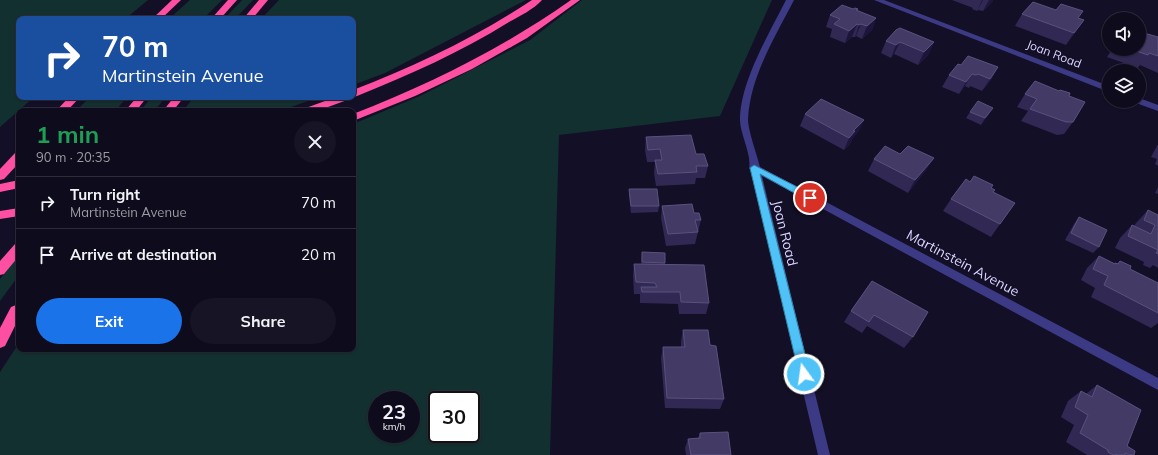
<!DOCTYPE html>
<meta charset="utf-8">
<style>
:root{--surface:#0e0b1c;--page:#171425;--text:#f1f3f6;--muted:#9b9ba3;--line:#2e2b3b;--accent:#1a73e8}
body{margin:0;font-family:Mulish,sans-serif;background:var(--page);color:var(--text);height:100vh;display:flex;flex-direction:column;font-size:15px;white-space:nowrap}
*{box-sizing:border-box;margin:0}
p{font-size:13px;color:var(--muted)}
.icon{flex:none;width:22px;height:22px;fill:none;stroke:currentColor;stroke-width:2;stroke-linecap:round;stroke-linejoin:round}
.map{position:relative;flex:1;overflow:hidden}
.sheet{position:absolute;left:16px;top:108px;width:340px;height:244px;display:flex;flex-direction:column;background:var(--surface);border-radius:8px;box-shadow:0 1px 3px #0004,0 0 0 1px var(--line)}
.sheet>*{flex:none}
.banner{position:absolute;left:16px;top:16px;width:340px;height:84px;border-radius:8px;box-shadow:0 1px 3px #0004,0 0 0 1px var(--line);background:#1a4fa0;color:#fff;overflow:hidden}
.fabs{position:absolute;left:1102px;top:12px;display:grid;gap:8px}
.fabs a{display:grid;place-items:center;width:44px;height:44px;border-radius:50%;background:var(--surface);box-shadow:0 1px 3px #0004,0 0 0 1px var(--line);font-size:20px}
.speed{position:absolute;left:368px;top:391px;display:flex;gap:8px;font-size:20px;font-weight:700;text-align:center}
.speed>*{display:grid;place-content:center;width:52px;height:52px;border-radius:50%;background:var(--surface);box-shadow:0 1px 3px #0004,0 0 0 1px var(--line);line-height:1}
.speed small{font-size:10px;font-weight:400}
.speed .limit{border:2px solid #111;border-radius:6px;background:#fff;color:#111}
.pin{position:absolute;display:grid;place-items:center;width:34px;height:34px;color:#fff;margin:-17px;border:2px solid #fff;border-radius:50%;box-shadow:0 1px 4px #0007}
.me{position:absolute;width:44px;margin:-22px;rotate:346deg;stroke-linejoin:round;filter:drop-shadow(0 0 3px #0008)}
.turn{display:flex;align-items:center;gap:14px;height:84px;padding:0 20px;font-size:18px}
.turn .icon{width:52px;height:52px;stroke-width:2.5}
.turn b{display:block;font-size:28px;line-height:34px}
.round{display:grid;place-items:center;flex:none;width:42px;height:42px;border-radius:21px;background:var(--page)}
.summary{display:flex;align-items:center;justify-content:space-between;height:68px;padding:0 20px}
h1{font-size:24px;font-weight:700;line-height:30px;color:#1e9e55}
.button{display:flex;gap:8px;margin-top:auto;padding:8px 20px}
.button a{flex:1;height:46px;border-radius:24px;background:var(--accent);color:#fff;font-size:16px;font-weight:700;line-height:46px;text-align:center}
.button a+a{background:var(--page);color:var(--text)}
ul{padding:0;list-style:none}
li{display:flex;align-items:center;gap:12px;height:52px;padding:0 20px;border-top:1px solid var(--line)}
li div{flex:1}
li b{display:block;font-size:15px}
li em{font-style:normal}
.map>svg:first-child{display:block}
</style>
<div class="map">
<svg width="1158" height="455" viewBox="0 0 1158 455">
<rect width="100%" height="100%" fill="#130f26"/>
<g fill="#12302f" fill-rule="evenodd">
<path d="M0 0H148L125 19H19V97H34L0 127Z"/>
<path d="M190 0H222L203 19H169Z"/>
<path d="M242 0H253L235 19H224Z"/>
<path d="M279 0H526L385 73 353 85V19H261Z"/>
<path d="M582 0H772L720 116 559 135 550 455H0V372L19 343V349H353V124L420 96 530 40ZM377 400H411V434H377ZM437 400H471V434H437Z"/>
<path d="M90 97H127L115 111H76Z"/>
<path d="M152 97H166L154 111H140Z"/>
<path d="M194 97H319L280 111H183Z"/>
<path d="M19 255V275L0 301V279Z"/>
</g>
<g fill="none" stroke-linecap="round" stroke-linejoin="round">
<g fill="#3d3a85" fill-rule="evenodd">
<path d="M786 0H794C775 37 750 77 748 119 748 131 757 154 760 167L1158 378V390L762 176 830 455H818L751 171 749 168C752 155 740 134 740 120 740 82 769 34 786 0Z"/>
<path d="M874 0H884L1109 86V92Z"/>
<path d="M1139 98 1158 105V111L1136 103 1135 101H1139Z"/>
</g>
<g fill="#ff4fa3" fill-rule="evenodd">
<path d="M172 0H181L161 19H152Z"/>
<path d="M228 0H237L220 19H211Z"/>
<path d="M259 0H268L252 19H243Z"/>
<path d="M532 0H542C534 9 520 16 509 22 461 52 409 75 357 96L353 97H352L353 90C416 66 476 37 532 0Z"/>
<path d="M571 0H580L527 38 472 69 415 96 353 121V114C430 84 503 48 571 0Z"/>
<path d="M69 97H80L67 111H56Z"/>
<path d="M137 97H147L136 111H125Z"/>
<path d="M174 97H184L173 111H163Z"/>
<path d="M336 97H351L350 99 317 111H302L303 109Z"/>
<path d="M19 152V163L4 179 0 180V169L15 153Z"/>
<path d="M19 180V188L0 192V184Z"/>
<path d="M19 208V216L0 219V211Z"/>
<path d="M19 242V256L4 274 0 275V261L15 244Z"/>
<path d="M16 305 19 306V318L5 346 0 348V328L11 307Z"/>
</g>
</g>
<g fill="#312854">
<path d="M952 0H993L992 2 983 11 978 10 977 11 972 9 973 8Z"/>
<path d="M857 11 876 18 872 30 862 39 856 36 855 37H852L845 43 830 37 832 29 826 27 830 15Z"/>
<path d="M1022 14 1079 18 1084 20 1066 45 1015 26Z"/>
<path d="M1144 33 1158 37V73L1140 65 1138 68 1107 57 1112 49H1139L1140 38Z"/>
<path d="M886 41 934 42 928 55 918 65 894 54 891 58 881 53Z"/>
<path d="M998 67 991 80 982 91 970 86 969 88 965 86 959 94 942 87 949 75Z"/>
<path d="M1059 91 1069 96 1073 122 1064 134 1057 135 1021 121 1028 111 1017 107 1025 94Z"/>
<path d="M970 112 989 114 981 125 966 118Z"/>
<path d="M805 114 864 120 858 132 852 139 850 144 844 150 800 126Z"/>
<path d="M646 137 696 154 708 166 705 178H696L695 184 656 186 654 173 655 162H647L645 150Z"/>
<path d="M1158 144V166L1155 164 1157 159 1151 157Z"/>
<path d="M900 154 934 158 926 170 908 193 868 171 874 159Z"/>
<path d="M970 182 991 188 993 192 1000 224 991 237 943 211 951 199Z"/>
<path d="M1158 187V194L1155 193Z"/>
<path d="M629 189 659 206 658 212 631 213 629 196Z"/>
<path d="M662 206 694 213 701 220 695 244 666 246 661 218Z"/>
<path d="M1148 210 1158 215V268L1153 265 1150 268 1143 265 1144 262 1115 248 1120 238 1132 225 1134 226 1136 223Z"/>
<path d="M1079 217 1099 247 1093 253 1065 240 1074 224Z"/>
<path d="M642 252 665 263V265L709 303 706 314H679L678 304 640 303V294H634L633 276 634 264H641Z"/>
<path d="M1099 256 1114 264 1115 263 1117 264 1120 261 1130 269 1158 283V323L1151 328 1091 297 1095 288 1081 280 1087 268Z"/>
<path d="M872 281 913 337 904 348 867 326 862 333 844 322 851 311Z"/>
<path d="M683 330 710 345 724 399 720 409 665 408 661 358 663 347H681V341Z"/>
<path d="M1097 385 1127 446 1134 455H1087L1066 442 1074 425 1061 417 1068 401 1081 391 1086 394Z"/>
<path d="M700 433 731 455H686L685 448 688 439 698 438Z"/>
</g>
<g fill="#1d163a">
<path d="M982 0H983L977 11Z"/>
<path d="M989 0H993L992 2 983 11Z"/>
<path d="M876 18 872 30 862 39 867 26Z"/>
<path d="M1084 20 1076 32 1066 45 1074 33Z"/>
<path d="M857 24 852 37 845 43 849 31Z"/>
<path d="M861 24 856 36 855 37 859 25Z"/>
<path d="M900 42 894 54 891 58 896 45Z"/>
<path d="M934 42 928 55 918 65 924 52Z"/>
<path d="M998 67 991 80 982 91Z"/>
<path d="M972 74 965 86 959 94 966 82Z"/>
<path d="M993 108 989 114 981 125 985 118Z"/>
<path d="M864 120 858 132 852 139 850 144 844 150 849 138 853 131Z"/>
<path d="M934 158 926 170 908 193 915 180Z"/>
</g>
<g fill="#433a66" stroke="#5a527e">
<path d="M1033 2 1056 10 1061 4 1083 11 1078 18 1084 20 1074 33 1022 14Z"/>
<path d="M842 5 853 9 855 8 858 9 856 10 876 18 867 26 861 24 859 25 857 24 849 31 834 24 840 19 830 15Z"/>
<path d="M900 28 934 42 924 52 900 42 896 45 886 41 896 30Z"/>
<path d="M1144 33 1158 37V56L1149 53 1148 55 1130 49H1139V38H1140Z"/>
<path d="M968 56 998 67 990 79 978 74 976 75 972 74 966 82 949 75 958 64 961 65Z"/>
<path d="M1035 81 1059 91 1060 90 1070 93 1069 96 1085 102 1073 122H1066L1030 109 1037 99 1025 94Z"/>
<path d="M821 99 864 120 853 131H855L849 138 805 114Z"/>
<path d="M978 101 993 108 985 118 970 112Z"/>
<path d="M691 135 696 154H704L708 166H696L697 172 658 174 655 160H662L660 149 648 150 646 137Z"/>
<path d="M885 146 900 154 908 146 934 158 915 180 874 159Z"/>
<path d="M974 176 993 185 991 188 995 190 993 192 1015 203 1000 224 951 199 966 179 970 182Z"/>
<path d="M629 189H657L659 206H631Z"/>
<path d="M692 204 694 213H699L701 220H695L698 232 668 234 662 206Z"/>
<path d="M1148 210 1158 215V254L1156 253 1158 250 1128 236 1132 225 1151 234 1155 225 1144 220Z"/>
<path d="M1079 217 1107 230 1099 247 1071 233Z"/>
<path d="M642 252 665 253V263L642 262Z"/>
<path d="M1099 256 1115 264V263L1118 264 1120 261 1131 266 1130 269 1158 283V313L1104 285 1108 276 1093 269Z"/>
<path d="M634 264 704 265 709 303 681 302 680 292H642L641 287H657L655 283 636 282Z"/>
<path d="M872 281 928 312 913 337 874 315 869 322 851 311Z"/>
<path d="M683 330H708L710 345 716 346 724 399 667 398 663 347H685Z"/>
<path d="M1097 385 1141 410 1127 446 1135 451 1134 455H1129L1125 453V455H1118L1116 454V455H1113L1108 452V450L1080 433 1088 415 1075 407 1081 391 1092 397Z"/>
<path d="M728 432 731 455H691L688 439 700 438V433Z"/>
</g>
<path fill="#4fc3f7" stroke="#337fa1" d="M754 165 813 195 814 198 813 200H807L760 174 810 374 808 378 804 379 800 378 799 374 750 168Z"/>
<g text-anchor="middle" stroke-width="3" stroke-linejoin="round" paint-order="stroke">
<g font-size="12" fill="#d9d4ff" stroke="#130f26">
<text transform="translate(1054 54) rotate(21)" y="4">Joan Road</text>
</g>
<g font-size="14" fill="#d9d4ff" stroke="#130f26">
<text transform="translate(785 233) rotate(76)" y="5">Joan Road</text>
<text transform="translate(963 263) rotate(28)" y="5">Martinstein Avenue</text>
</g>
</g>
</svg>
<div class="fabs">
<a><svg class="icon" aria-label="sound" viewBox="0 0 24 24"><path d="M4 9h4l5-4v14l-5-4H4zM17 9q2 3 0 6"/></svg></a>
<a><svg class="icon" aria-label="layers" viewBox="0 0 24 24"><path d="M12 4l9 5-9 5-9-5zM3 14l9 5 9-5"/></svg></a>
</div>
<div class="speed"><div>23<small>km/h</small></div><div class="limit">30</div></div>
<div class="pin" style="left:810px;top:198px;background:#d93025"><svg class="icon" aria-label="arrive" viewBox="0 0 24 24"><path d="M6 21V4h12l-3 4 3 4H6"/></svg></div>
<svg class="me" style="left:804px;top:374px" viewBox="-20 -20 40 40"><circle r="17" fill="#4fc3f7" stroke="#fff" stroke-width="3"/><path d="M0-11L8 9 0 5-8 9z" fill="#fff"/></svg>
<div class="banner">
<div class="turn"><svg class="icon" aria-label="right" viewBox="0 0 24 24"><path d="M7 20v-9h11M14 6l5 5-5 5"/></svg><div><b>70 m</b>Martinstein Avenue</div></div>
</div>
<section class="sheet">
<div class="summary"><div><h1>1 min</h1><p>90 m · 20:35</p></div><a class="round"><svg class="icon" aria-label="close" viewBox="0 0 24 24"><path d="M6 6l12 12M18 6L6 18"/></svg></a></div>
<ul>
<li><svg class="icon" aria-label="right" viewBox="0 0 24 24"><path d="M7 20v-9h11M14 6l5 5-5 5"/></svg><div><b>Turn right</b><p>Martinstein Avenue</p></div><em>70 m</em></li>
<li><svg class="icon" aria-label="arrive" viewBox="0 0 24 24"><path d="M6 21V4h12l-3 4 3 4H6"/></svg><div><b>Arrive at destination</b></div><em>20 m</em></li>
</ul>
<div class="button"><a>Exit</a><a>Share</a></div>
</section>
</div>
